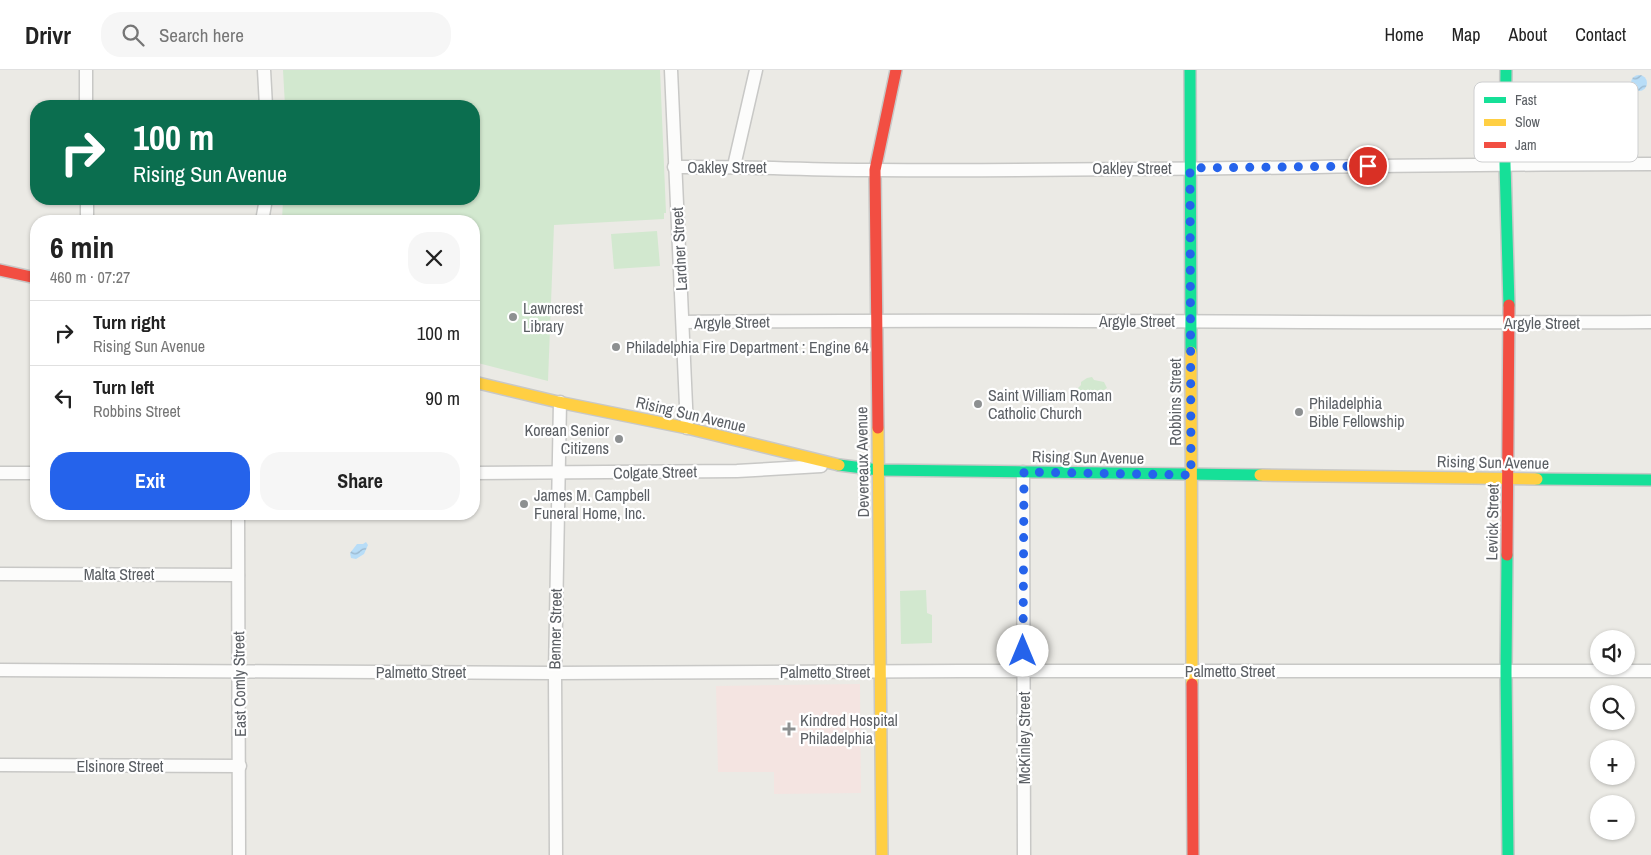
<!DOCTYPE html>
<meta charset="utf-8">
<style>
:root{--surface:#fff;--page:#f6f6f6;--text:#222;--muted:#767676;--line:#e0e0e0;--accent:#2563eb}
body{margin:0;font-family:"Archivo Narrow",sans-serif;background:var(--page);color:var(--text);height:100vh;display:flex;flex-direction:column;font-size:19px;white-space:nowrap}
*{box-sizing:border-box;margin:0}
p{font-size:16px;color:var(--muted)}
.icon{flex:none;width:28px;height:28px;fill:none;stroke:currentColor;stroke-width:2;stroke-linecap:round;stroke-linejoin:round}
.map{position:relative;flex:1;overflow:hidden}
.drawer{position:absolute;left:30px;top:145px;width:450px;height:305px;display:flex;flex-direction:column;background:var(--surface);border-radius:20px;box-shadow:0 1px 4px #0004}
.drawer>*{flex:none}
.hud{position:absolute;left:30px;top:30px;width:450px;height:105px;border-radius:20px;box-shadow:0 1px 4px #0004;background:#0b6e4f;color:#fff;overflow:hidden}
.fabs{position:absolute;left:1590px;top:560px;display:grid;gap:10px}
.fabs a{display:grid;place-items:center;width:45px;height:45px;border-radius:50%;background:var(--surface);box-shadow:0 1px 4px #0004;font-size:25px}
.pin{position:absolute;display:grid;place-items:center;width:42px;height:42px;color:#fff;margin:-21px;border:2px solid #fff;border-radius:50%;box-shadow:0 1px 5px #0007}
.me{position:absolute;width:55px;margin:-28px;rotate:0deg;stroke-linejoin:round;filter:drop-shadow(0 0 4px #0008)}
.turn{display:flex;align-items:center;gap:18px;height:105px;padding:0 20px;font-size:22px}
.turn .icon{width:65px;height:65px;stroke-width:2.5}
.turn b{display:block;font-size:35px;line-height:42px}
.round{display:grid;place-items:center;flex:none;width:52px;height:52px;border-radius:20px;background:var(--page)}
.head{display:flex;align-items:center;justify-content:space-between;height:85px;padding:0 20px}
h1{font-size:30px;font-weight:700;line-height:38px}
.primary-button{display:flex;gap:10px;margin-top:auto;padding:10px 20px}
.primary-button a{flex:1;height:58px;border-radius:20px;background:var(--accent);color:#fff;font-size:20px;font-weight:700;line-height:58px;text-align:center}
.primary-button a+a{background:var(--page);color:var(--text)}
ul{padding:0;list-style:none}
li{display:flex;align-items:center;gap:15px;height:65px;padding:0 20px;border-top:1px solid var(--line)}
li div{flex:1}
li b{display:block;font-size:19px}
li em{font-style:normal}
header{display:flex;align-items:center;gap:30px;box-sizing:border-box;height:70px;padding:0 25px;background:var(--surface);border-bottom:1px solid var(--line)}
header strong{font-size:24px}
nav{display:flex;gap:28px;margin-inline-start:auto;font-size:18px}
.search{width:350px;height:45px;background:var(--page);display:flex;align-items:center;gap:12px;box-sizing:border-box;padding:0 18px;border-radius:20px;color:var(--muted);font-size:19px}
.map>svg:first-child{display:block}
</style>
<header>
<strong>Drivr</strong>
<div class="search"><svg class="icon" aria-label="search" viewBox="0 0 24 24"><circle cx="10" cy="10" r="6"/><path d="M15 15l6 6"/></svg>Search here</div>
<nav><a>Home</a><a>Map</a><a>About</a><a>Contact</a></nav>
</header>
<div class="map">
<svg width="1651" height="785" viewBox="0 0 1651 785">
<defs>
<pattern id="water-waves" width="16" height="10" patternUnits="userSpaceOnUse" patternTransform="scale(1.25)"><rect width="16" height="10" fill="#b8ddf7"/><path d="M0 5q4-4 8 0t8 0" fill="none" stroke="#99b6cc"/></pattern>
</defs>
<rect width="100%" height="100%" fill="#ebeae5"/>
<path fill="#f4e4e1" d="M860 614 861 723 774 724V702H718L716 616Z"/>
<g fill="#d2e8cf">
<path d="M283 0H660L666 143H664V149L554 155 548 311 474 292V151H282L283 129H474V36H285Z"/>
<path d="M657 161 660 196 614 199 611 164Z"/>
<path d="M1092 307 1094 310 1104 312 1107 318 1104 320H1100L1095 326 1082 324 1077 321 1078 318 1081 315V312L1087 308Z"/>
<path d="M926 520 927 543 932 545V573L901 574 900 521Z"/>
</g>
<g fill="url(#water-waves)">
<circle cx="1639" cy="13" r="8"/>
<path d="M366 472 368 475 364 484 356 489 351 488 350 483 357 474H363Z"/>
</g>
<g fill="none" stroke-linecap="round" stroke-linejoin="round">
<g stroke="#c8c8c6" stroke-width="15">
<g id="street">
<path d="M264 0 266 36"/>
<path d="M671 0 687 358"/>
<path d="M86 36V0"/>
<path d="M734 96 756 0"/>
<path d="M674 97C741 96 808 100 875 100 1134 102 1392 94 1651 94"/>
<path d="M87 129V151"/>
<path d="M262 151 266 129"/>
<path d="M683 252C1006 248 1328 254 1651 252"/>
<path d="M1023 402 1024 785"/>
<path d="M0 403H36"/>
<path d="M474 403 737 401 821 396"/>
<path d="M238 444 239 785"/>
<path d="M0 504 238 505"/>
<path d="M0 600 555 603 961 601H1651"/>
<path d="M0 695 240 696"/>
<path d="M556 785 555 603 560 332"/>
</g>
</g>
<g stroke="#c8c8c7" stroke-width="14">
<g id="fast">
<path d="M1190 0 1191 282"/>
<path d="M1506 0 1505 94 1509 235"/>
<path d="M839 395 879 400 1260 405"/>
<path d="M1537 409 1651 410"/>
<path d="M1507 485 1506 602 1508 785"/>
</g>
</g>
<g stroke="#c8c8c7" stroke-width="14">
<g id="slow">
<path d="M1191 282 1192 614"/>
<path d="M474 312 558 332 687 358 839 395"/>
<path d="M878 358 882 785"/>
<path d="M1260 405 1537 409"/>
</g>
</g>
<g stroke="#c8c8c7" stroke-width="14">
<g id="jam">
<path d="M0 200 36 208"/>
<path d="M878 358 875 100 896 0"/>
<path d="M1507 485 1509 235"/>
<path d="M1192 614 1193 785"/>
</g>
</g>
<use href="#street" stroke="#fcfcfb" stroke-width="12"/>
<use href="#fast" stroke="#16e098" stroke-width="11"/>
<use href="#slow" stroke="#ffcf43" stroke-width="11"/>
<use href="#jam" stroke="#f24e42" stroke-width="11"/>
</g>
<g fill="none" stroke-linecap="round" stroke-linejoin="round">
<path stroke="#2563eb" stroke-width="9" stroke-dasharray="0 16.2" d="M1023 581 1024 402 1191 405 1190 98 1368 96"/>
</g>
<g fill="#8d9091" stroke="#fff" stroke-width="2">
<circle cx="513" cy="247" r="5"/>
<circle cx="616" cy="277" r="5"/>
<circle cx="978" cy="334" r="5"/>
<circle cx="1299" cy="342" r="5"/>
<circle cx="619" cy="369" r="5"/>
<circle cx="524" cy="434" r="5"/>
<path d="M786.5 651.5h5v5h5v5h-5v5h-5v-5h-5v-5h5z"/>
</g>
<g text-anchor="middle" stroke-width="4.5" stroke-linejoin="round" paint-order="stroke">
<g font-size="16" fill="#5b5f64" stroke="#fff">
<text x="727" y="103">Oakley Street</text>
<text x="1132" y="104">Oakley Street</text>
<text transform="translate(679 179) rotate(-93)" y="6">Lardner Street</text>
<text x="1137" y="257">Argyle Street</text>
<text transform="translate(732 252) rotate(-1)" y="6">Argyle Street</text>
<text x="1542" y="259">Argyle Street</text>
<text transform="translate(1175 332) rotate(-90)" y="6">Robbins Street</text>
<text transform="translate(691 344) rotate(13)" y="6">Rising Sun Avenue</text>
<text transform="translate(1088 387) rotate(1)" y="6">Rising Sun Avenue</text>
<text transform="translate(862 392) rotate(-91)" y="6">Devereaux Avenue</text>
<text transform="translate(1493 392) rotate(1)" y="6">Rising Sun Avenue</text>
<text transform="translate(655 402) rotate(-1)" y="6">Colgate Street</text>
<text transform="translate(1492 452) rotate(-89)" y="6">Levick Street</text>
<text x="119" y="510">Malta Street</text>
<text transform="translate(555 559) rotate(-89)" y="6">Benner Street</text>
<text x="1230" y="607">Palmetto Street</text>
<text x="421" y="608">Palmetto Street</text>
<text x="825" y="608">Palmetto Street</text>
<text transform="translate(239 614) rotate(-91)" y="6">East Comly Street</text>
<text transform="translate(1024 668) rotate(-90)" y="6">McKinley Street</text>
<text x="120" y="702">Elsinore Street</text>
</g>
<g font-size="16" fill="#5b5f64" stroke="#fff" text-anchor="start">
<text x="523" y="244">Lawncrest<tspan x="523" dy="18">Library</tspan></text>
<text x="626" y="283">Philadelphia Fire Department : Engine 64</text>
<text x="988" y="331">Saint William Roman<tspan x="988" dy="18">Catholic Church</tspan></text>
<text x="1309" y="339">Philadelphia<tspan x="1309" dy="18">Bible Fellowship</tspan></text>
<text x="609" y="366" text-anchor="end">Korean Senior<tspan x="609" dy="18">Citizens</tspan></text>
<text x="534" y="431">James M. Campbell<tspan x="534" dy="18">Funeral Home, Inc.</tspan></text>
<text x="800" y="656">Kindred Hospital<tspan x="800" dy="18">Philadelphia</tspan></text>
</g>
</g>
<rect x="1474" y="12" width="164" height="80" rx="8" fill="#fff" stroke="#cecfd0" stroke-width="1"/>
<rect x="1484" y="27" width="22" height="6" fill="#16e098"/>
<rect x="1484" y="49" width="22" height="7" fill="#ffcf43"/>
<rect x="1484" y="72" width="22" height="6" fill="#f24e42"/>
<g font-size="14" fill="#5b5f64">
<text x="1515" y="35">Fast</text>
<text x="1515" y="57">Slow</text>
<text x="1515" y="80">Jam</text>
</g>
</svg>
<div class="fabs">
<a><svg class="icon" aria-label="sound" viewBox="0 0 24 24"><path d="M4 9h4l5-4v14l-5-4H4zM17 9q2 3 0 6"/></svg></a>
<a><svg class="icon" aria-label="search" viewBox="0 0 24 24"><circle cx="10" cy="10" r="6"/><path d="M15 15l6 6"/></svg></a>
<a>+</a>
<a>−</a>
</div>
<div class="pin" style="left:1368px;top:96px;background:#d93025"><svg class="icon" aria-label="arrive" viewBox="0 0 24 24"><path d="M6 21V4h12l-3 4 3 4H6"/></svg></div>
<svg class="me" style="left:1023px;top:581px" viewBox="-20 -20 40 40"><circle r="19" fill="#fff"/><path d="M0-13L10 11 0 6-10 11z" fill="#2563eb"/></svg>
<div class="hud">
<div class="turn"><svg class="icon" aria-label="right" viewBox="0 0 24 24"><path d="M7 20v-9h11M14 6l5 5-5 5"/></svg><div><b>100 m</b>Rising Sun Avenue</div></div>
</div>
<section class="drawer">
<div class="head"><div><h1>6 min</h1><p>460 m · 07:27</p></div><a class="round"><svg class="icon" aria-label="close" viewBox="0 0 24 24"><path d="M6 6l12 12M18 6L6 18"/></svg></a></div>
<ul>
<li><svg class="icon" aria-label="right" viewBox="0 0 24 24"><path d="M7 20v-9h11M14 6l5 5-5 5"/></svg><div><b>Turn right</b><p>Rising Sun Avenue</p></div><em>100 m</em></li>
<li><svg class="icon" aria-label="left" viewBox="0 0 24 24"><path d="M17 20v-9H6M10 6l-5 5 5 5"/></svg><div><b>Turn left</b><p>Robbins Street</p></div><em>90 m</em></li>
</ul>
<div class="primary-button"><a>Exit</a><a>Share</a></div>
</section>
</div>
